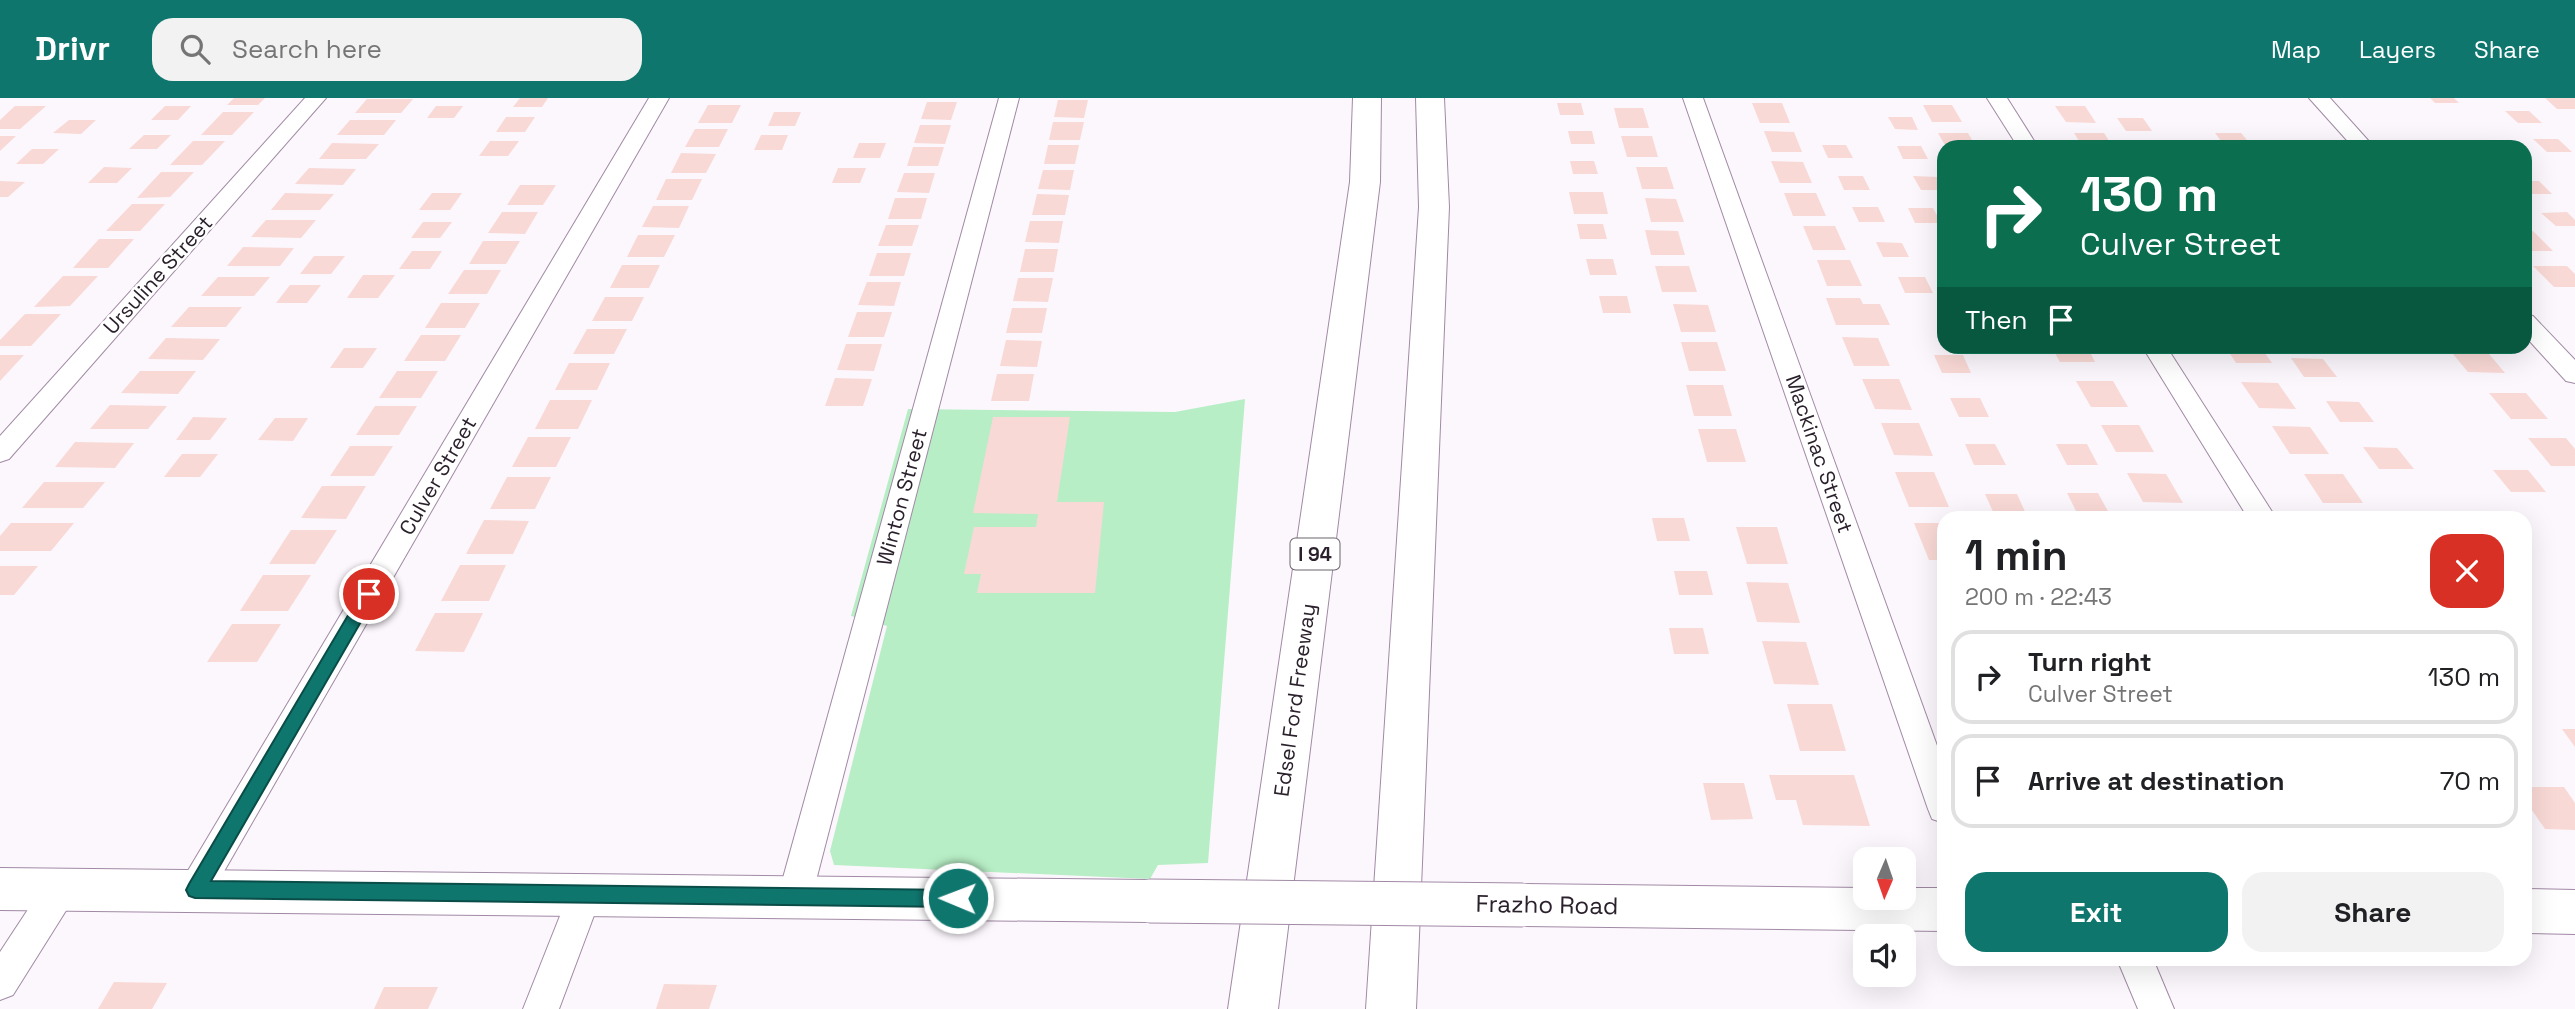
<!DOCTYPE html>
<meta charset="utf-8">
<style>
:root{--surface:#fff;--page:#f2f2f2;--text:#202124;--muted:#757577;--line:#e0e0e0;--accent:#0f766e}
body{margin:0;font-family:"Space Grotesk",sans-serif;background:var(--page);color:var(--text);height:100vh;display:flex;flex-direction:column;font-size:26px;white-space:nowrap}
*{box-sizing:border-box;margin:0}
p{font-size:23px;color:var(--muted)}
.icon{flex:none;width:38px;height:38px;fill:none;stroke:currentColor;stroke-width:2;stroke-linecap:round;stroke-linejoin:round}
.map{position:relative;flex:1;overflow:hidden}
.drawer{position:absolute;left:1937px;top:413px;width:595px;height:455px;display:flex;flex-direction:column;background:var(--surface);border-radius:21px;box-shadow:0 7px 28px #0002}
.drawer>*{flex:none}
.top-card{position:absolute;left:1937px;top:42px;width:595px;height:214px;border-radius:21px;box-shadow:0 7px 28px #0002;background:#0b6e4f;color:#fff;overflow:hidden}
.needle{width:46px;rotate:182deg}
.buttons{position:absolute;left:1853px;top:749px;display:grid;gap:14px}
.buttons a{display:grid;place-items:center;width:63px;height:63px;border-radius:14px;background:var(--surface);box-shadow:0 7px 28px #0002;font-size:35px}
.pin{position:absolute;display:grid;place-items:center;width:60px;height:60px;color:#fff;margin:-30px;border:4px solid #fff;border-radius:50%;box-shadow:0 2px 7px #0007}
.me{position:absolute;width:77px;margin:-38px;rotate:271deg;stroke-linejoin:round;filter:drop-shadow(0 0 5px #0008)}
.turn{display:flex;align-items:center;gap:24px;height:147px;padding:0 28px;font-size:32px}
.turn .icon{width:91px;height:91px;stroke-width:2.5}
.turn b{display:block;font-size:49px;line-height:60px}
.then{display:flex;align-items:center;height:66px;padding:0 28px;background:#0003;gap:14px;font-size:26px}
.round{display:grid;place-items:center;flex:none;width:74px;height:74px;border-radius:21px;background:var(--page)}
.head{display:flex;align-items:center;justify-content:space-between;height:119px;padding:0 28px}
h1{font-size:42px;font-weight:700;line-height:52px}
.button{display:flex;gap:14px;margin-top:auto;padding:14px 28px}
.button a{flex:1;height:80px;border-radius:21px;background:var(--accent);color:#fff;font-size:28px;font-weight:700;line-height:80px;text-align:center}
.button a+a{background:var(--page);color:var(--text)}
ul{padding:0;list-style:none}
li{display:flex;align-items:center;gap:21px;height:94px;margin:0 14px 10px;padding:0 14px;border:4px solid var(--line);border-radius:21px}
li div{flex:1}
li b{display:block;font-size:26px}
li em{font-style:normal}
header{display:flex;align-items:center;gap:42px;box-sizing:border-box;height:98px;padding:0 35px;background:var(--accent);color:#fff}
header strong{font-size:33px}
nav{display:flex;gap:38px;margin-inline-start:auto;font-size:24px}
.search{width:490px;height:63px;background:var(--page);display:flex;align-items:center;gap:18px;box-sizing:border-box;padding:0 24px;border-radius:21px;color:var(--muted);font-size:26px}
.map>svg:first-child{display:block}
</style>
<header>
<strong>Drivr</strong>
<div class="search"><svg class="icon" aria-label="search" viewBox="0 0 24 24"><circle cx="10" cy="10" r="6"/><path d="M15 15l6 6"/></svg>Search here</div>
<nav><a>Map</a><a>Layers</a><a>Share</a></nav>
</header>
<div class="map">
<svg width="2575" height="911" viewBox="0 0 2575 911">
<rect width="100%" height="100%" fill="#fcf7fd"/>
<path fill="#b7eec5" d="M1245 301 1208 765 1158 767 1150 781 834 767 830 753 887 528 851 518 908 311 1175 314Z"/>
<g fill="#f9d9d6">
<path d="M234 0H265L258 7H227Z"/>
<path d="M520 0H548L542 9H513Z"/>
<path d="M2430 0H2454L2459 5H2435Z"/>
<path d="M2545 0H2575V11H2557Z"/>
<path d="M367 1H413L401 15H355Z"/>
<path d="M1058 2H1088L1084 20 1054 19Z"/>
<path d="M927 4H957L951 22 921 21Z"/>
<path d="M1557 5H1581L1584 17H1560Z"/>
<path d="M1752 5H1782L1790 25H1760Z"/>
<path d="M708 7H741L732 25H698Z"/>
<path d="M1923 7H1952L1962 24H1932Z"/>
<path d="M15 8H46L20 31H0V22Z"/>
<path d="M165 8H191L178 22H151Z"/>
<path d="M436 8H463L454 20H427Z"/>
<path d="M2055 8H2085L2096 25 2066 24Z"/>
<path d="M1614 10H1643L1649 30H1619Z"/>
<path d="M2505 13H2529L2542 25H2518Z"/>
<path d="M223 14H254L232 37H201Z"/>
<path d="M774 14H801L795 28H768Z"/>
<path d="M506 19H535L525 34H496Z"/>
<path d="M1888 19H1912L1918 32 1895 31Z"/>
<path d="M2117 20H2143L2152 33H2126Z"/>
<path d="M69 22H96L81 36 53 35Z"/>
<path d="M350 22H396L384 37H337Z"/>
<path d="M1053 24H1084L1080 42H1049Z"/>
<path d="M920 27H951L945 46 914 45Z"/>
<path d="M695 31H728L719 49H685Z"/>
<path d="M1568 33H1592L1595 46H1571Z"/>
<path d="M1764 33 1794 34 1802 54H1772Z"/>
<path d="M1938 35H1968L1976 49H1946Z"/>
<path d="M2074 35H2104L2113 49H2083Z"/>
<path d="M2215 35H2241L2252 48H2225Z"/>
<path d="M144 37H171L157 51H129Z"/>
<path d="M761 37H788L782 52H754Z"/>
<path d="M0 38H16L0 53Z"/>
<path d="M1621 38H1652L1658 59H1627Z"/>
<path d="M2533 41H2558L2572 54H2547Z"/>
<path d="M193 43H225L202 67H170Z"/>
<path d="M490 43H519L508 58H479Z"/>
<path d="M2276 44H2307L2311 49H2281Z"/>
<path d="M332 45 379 46 366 61H319Z"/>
<path d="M859 45H886L880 60H853Z"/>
<path d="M1048 47H1079L1075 66H1044Z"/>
<path d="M1822 47H1846L1853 60H1828Z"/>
<path d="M1897 48H1921L1928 61H1903Z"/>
<path d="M913 49H944L938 68H907Z"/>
<path d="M32 51H59L43 66H16Z"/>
<path d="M681 55 716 56 706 75H671Z"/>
<path d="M1570 63H1594L1598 76H1573Z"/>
<path d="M1771 63 1803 64 1812 85H1780Z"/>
<path d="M104 69 132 70 117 85H88Z"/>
<path d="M1636 69H1667L1674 91H1642Z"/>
<path d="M309 70 356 71 343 87 295 86Z"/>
<path d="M838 70H866L860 85H832Z"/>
<path d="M1043 72H1074L1070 92 1038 91Z"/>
<path d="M161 74H194L170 99 137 100Z"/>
<path d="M904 75H935L929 95 897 94Z"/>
<path d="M1838 78H1863L1870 92H1844Z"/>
<path d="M1913 78 1938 79 1944 92H1921Z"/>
<path d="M666 81H702L692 102H656Z"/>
<path d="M0 83 25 84 8 99H0Z"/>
<path d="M2525 83H2539L2552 96H2529L2525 92Z"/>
<path d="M520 87H556L543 107H507Z"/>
<path d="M1569 94H1603L1608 116H1574Z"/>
<path d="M285 95 334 96 320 112H271Z"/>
<path d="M432 95H462L450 112H419Z"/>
<path d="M1784 95H1816L1826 118H1793Z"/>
<path d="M1037 96 1069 97 1065 117H1032Z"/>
<path d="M895 100H927L921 121H888Z"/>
<path d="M1645 100 1676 101 1684 124H1651Z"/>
<path d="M132 106H165L140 133H106Z"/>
<path d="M653 108H689L679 130 642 129Z"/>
<path d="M1852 109H1878L1885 124H1859Z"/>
<path d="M1908 110H1933L1941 125H1915Z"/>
<path d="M502 114H538L525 136 488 135Z"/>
<path d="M2567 114 2575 122V128H2556L2541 115Z"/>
<path d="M266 122H316L301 140 251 139Z"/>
<path d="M1030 123H1063L1059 145 1025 144Z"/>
<path d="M423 124H452L440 140H411Z"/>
<path d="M1577 126H1603L1607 141H1580Z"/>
<path d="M886 127H919L912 148H878Z"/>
<path d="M1803 128H1835L1846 152H1813Z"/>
<path d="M1645 132 1678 133 1685 157H1651Z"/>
<path d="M2525 133H2533L2553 153H2525Z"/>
<path d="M638 137H675L664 159H627Z"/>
<path d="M99 141H134L108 170H73Z"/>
<path d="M483 143H520L506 166H469Z"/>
<path d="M1876 144 1902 145 1909 159H1883Z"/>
<path d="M243 149 294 150 280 168H227Z"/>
<path d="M1025 151H1058L1054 174H1020Z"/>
<path d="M412 153H442L430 171H399Z"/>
<path d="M877 155H911L904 178H869Z"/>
<path d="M314 158H345L331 176H300Z"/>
<path d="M1586 161H1613L1617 177H1590Z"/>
<path d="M1817 162H1850L1862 188H1827Z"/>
<path d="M622 167H660L649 190H610Z"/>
<path d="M1655 168H1689L1697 194H1662Z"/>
<path d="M2533 168H2567L2575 176V189H2554Z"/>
<path d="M464 172H501L487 196H448Z"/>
<path d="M363 177H395L378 200H347Z"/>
<path d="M63 178H98L70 208 34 209Z"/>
<path d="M218 179H270L254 198H201Z"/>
<path d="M1898 179H1925L1933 195H1905Z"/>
<path d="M1018 180H1053L1048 204 1013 203Z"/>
<path d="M867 184H901L894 208 858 207Z"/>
<path d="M290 187H321L307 205H276Z"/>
<path d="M1599 198H1627L1631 215H1603Z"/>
<path d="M605 199H644L632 223H592Z"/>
<path d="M1826 200H1860L1863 206H1880L1890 227H1836Z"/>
<path d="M441 205H480L465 230H425Z"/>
<path d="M1673 206 1708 207 1716 234H1681Z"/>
<path d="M189 209H242L226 229H171Z"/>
<path d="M1012 210H1047L1042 235H1006Z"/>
<path d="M857 214H892L884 239H848Z"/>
<path d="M25 216H61L31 248H0V242Z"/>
<path d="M587 231H627L614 256H573Z"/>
<path d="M421 237H461L445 263H404Z"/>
<path d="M1842 239 1878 240 1890 268H1854Z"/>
<path d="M166 240 220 241 203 262 148 261Z"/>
<path d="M1006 242 1042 243 1037 269 1000 268Z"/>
<path d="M1681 244H1717L1726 273H1689Z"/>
<path d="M846 246H882L874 273 837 272Z"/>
<path d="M2051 248H2087L2095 264H2060Z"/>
<path d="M2225 248H2260L2272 265H2236Z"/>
<path d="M344 250H377L363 270H330Z"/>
<path d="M2448 250H2484L2505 275 2468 274Z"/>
<path d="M0 257H24L0 283Z"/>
<path d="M1934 257H1963L1971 275H1942Z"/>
<path d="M2291 260 2323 261 2337 279H2304Z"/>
<path d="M569 265H610L597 292H555Z"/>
<path d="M140 273H196L178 296 121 295Z"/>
<path d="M397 273H438L421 300H379Z"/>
<path d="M997 276H1034L1029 303H991Z"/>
<path d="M835 280 872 281 863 308H825Z"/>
<path d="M1862 281H1899L1912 312 1875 311Z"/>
<path d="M2076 283H2113L2128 309H2091Z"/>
<path d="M2241 284 2278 285 2296 311 2259 310Z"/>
<path d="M1686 287H1723L1732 318H1694Z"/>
<path d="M2489 295H2526L2548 321H2511Z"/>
<path d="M1950 300H1980L1989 319H1959Z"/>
<path d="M550 302H592L578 331H535Z"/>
<path d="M2326 303 2359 304 2374 324H2340Z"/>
<path d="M110 307 167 308 148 331H90Z"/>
<path d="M375 308H417L399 337H356Z"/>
<path d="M193 319 227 320 210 342H176Z"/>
<path d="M993 319H1070L1057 404H1104L1095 495H977L981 476H964L974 429H1036L1038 416 973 415Z"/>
<path d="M275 320H308L293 343 258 342Z"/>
<path d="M1881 325H1919L1933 358 1894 357Z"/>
<path d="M2101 327H2139L2154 354H2116Z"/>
<path d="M2272 328 2310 329 2329 356H2290Z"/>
<path d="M1698 331H1736L1746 364H1707Z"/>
<path d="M528 339H571L556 369H512Z"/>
<path d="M2528 340H2566L2575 351V368H2551Z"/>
<path d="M75 344 134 345 115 370 55 369Z"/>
<path d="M1965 346H1995L2006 367H1974Z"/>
<path d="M2056 346H2087L2098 367H2067Z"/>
<path d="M350 348H393L374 378H330Z"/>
<path d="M2363 349 2397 350 2414 371H2379Z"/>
<path d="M182 356H218L200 379H164Z"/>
<path d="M2493 372H2528L2546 394H2511Z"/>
<path d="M1895 374H1934L1949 409H1909Z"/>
<path d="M2127 375 2166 376 2183 405 2143 404Z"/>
<path d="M2304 376H2343L2363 405H2323Z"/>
<path d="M507 379H551L535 411H490Z"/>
<path d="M44 384H105L83 410H22Z"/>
<path d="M322 388H366L346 421 301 420Z"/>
<path d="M2067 395H2098L2110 417H2078Z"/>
<path d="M1985 396H2017L2027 418H1995Z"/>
<path d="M1652 420H1684L1690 443H1657Z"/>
<path d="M484 422 529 423 513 456H466Z"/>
<path d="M11 425H74L51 453H0V438Z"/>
<path d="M1914 425H1944V462H1929Z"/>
<path d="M1736 429H1777L1788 466H1747Z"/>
<path d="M291 432H337L315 466H269Z"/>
<path d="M460 467H506L489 503H441Z"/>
<path d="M0 468H38L14 497H0Z"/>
<path d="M1674 473H1707L1713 497H1679Z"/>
<path d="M263 477H311L288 513H240Z"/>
<path d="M1746 484 1788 485 1800 525 1757 524Z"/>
<path d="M435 515H483L464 554 415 553Z"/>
<path d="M232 526H281L257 564H207Z"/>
<path d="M1669 530H1703L1709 556H1674Z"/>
<path d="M1762 543 1806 544 1819 587 1774 586Z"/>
<path d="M1787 606H1832L1846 653H1800Z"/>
<path d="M2562 631H2575V649Z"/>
<path d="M1769 677H1854L1870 728 1803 727 1796 702H1776Z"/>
<path d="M1703 685H1744L1753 721 1711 722Z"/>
<path d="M2525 689H2564L2575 705V732L2545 731 2525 702Z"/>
<path d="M114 884 167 885 152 911H98Z"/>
<path d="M664 886 717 887 709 911H656Z"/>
<path d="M384 889H438L428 911H374Z"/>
</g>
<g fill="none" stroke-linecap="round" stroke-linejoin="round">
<g stroke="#a189a5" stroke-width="2">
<g id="street">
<path d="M305 0H326L9 361 0 364V338Z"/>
<path d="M649 0H669L207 803 195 807 183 803 178 792 183 781Z"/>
<path d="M999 0H1019L812 798 807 809 795 813 783 809 778 798Z"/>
<path d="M1683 0H1703L1944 667V725L1932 721 1928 711Z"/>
<path d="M1987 0H2007L2038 49H2018Z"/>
<path d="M2309 0H2330L2374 49H2353Z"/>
<path d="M2525 216 2533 218 2575 262V285L2566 283 2525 238Z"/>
<path d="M2142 248H2166L2276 420H2248Z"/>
<path d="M60 777 72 781 77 792 72 803 13 897 0 902V854L48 781Z"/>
<path d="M585 781 597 785 602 796 559 911H523L573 785Z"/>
<path d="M2117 861H2153L2174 911H2138Z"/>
</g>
</g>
<g stroke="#a189a5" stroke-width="2">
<g id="secondary">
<path d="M0 770 1149 782 1166 788 1173 803 1166 818 1149 824 0 812Z"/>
<path d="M1523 786 1866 790V800H1904V790H1944V833L1523 828 1506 822 1499 807 1506 792Z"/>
<path d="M2525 791 2575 792V836L2525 835Z"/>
</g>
</g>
<g stroke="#a189a5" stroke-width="2">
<g id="highway">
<path d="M1353 0H1381L1380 84 1278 911H1228L1350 84Z"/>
<path d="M1416 0H1444L1449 109 1416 911H1366L1419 109Z"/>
</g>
</g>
<use href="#street" fill="#fff" fill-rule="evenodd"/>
<use href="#secondary" fill="#fff" fill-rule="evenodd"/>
<use href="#highway" fill="#fff" fill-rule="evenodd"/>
<g stroke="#a189a5" stroke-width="45" stroke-linecap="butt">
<path id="secondary-bridge" d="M1149 803 1523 807"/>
</g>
<use href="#secondary-bridge" stroke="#fff" stroke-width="43"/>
</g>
<path fill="#0f766e" stroke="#0a4d48" stroke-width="2" d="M369 490 377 496 211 783 958 792 965 794 968 800 965 807 958 809 195 800 189 798 186 792 189 786 363 492Z"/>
<g text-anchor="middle" stroke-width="5" stroke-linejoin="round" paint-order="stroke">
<rect fill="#fff" stroke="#6b646b" stroke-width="2" x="1290.5" y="440.5" width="49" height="31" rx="5"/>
<g font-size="19" font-weight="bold" fill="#2b212c">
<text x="1315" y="463">I 94</text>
</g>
<g font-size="21" fill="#2b212c" stroke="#fff">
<text transform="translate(158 177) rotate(-48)" y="7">Ursuline Street</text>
<text transform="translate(1819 356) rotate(71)" y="7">Mackinac Street</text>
<text transform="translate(438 378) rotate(-60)" y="7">Culver Street</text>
<text transform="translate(902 399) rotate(-75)" y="7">Winton Street</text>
<text transform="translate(1295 602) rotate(-82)" y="7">Edsel Ford Freeway</text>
</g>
<g font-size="24" fill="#2b212c" stroke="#fff">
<text transform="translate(1547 807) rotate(1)" y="8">Frazho Road</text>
</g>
</g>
</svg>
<div class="buttons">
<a><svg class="needle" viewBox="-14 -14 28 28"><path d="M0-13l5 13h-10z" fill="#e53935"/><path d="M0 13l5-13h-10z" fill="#757577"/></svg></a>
<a><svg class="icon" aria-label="sound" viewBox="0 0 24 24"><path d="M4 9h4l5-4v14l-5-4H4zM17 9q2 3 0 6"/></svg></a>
</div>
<div class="pin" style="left:369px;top:496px;background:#d93025"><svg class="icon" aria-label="arrive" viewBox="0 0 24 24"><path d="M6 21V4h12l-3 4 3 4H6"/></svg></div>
<svg class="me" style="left:958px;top:800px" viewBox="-20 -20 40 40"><circle r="17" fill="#0f766e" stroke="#fff" stroke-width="3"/><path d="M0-11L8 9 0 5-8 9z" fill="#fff"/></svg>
<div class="top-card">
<div class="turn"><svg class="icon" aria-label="right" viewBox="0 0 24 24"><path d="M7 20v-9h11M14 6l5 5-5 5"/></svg><div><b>130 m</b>Culver Street</div></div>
<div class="then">Then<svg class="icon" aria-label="arrive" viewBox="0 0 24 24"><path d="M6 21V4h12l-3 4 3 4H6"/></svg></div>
</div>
<section class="drawer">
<div class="head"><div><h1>1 min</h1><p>200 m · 22:43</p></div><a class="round" style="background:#d93025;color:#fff"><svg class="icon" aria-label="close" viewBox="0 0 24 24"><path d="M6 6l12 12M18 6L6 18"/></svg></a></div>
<ul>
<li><svg class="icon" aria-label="right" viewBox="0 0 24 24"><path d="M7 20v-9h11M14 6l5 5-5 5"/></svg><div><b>Turn right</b><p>Culver Street</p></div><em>130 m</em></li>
<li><svg class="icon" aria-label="arrive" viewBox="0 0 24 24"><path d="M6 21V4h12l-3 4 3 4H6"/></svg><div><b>Arrive at destination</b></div><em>70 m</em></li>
</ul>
<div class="button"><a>Exit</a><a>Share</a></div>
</section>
</div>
